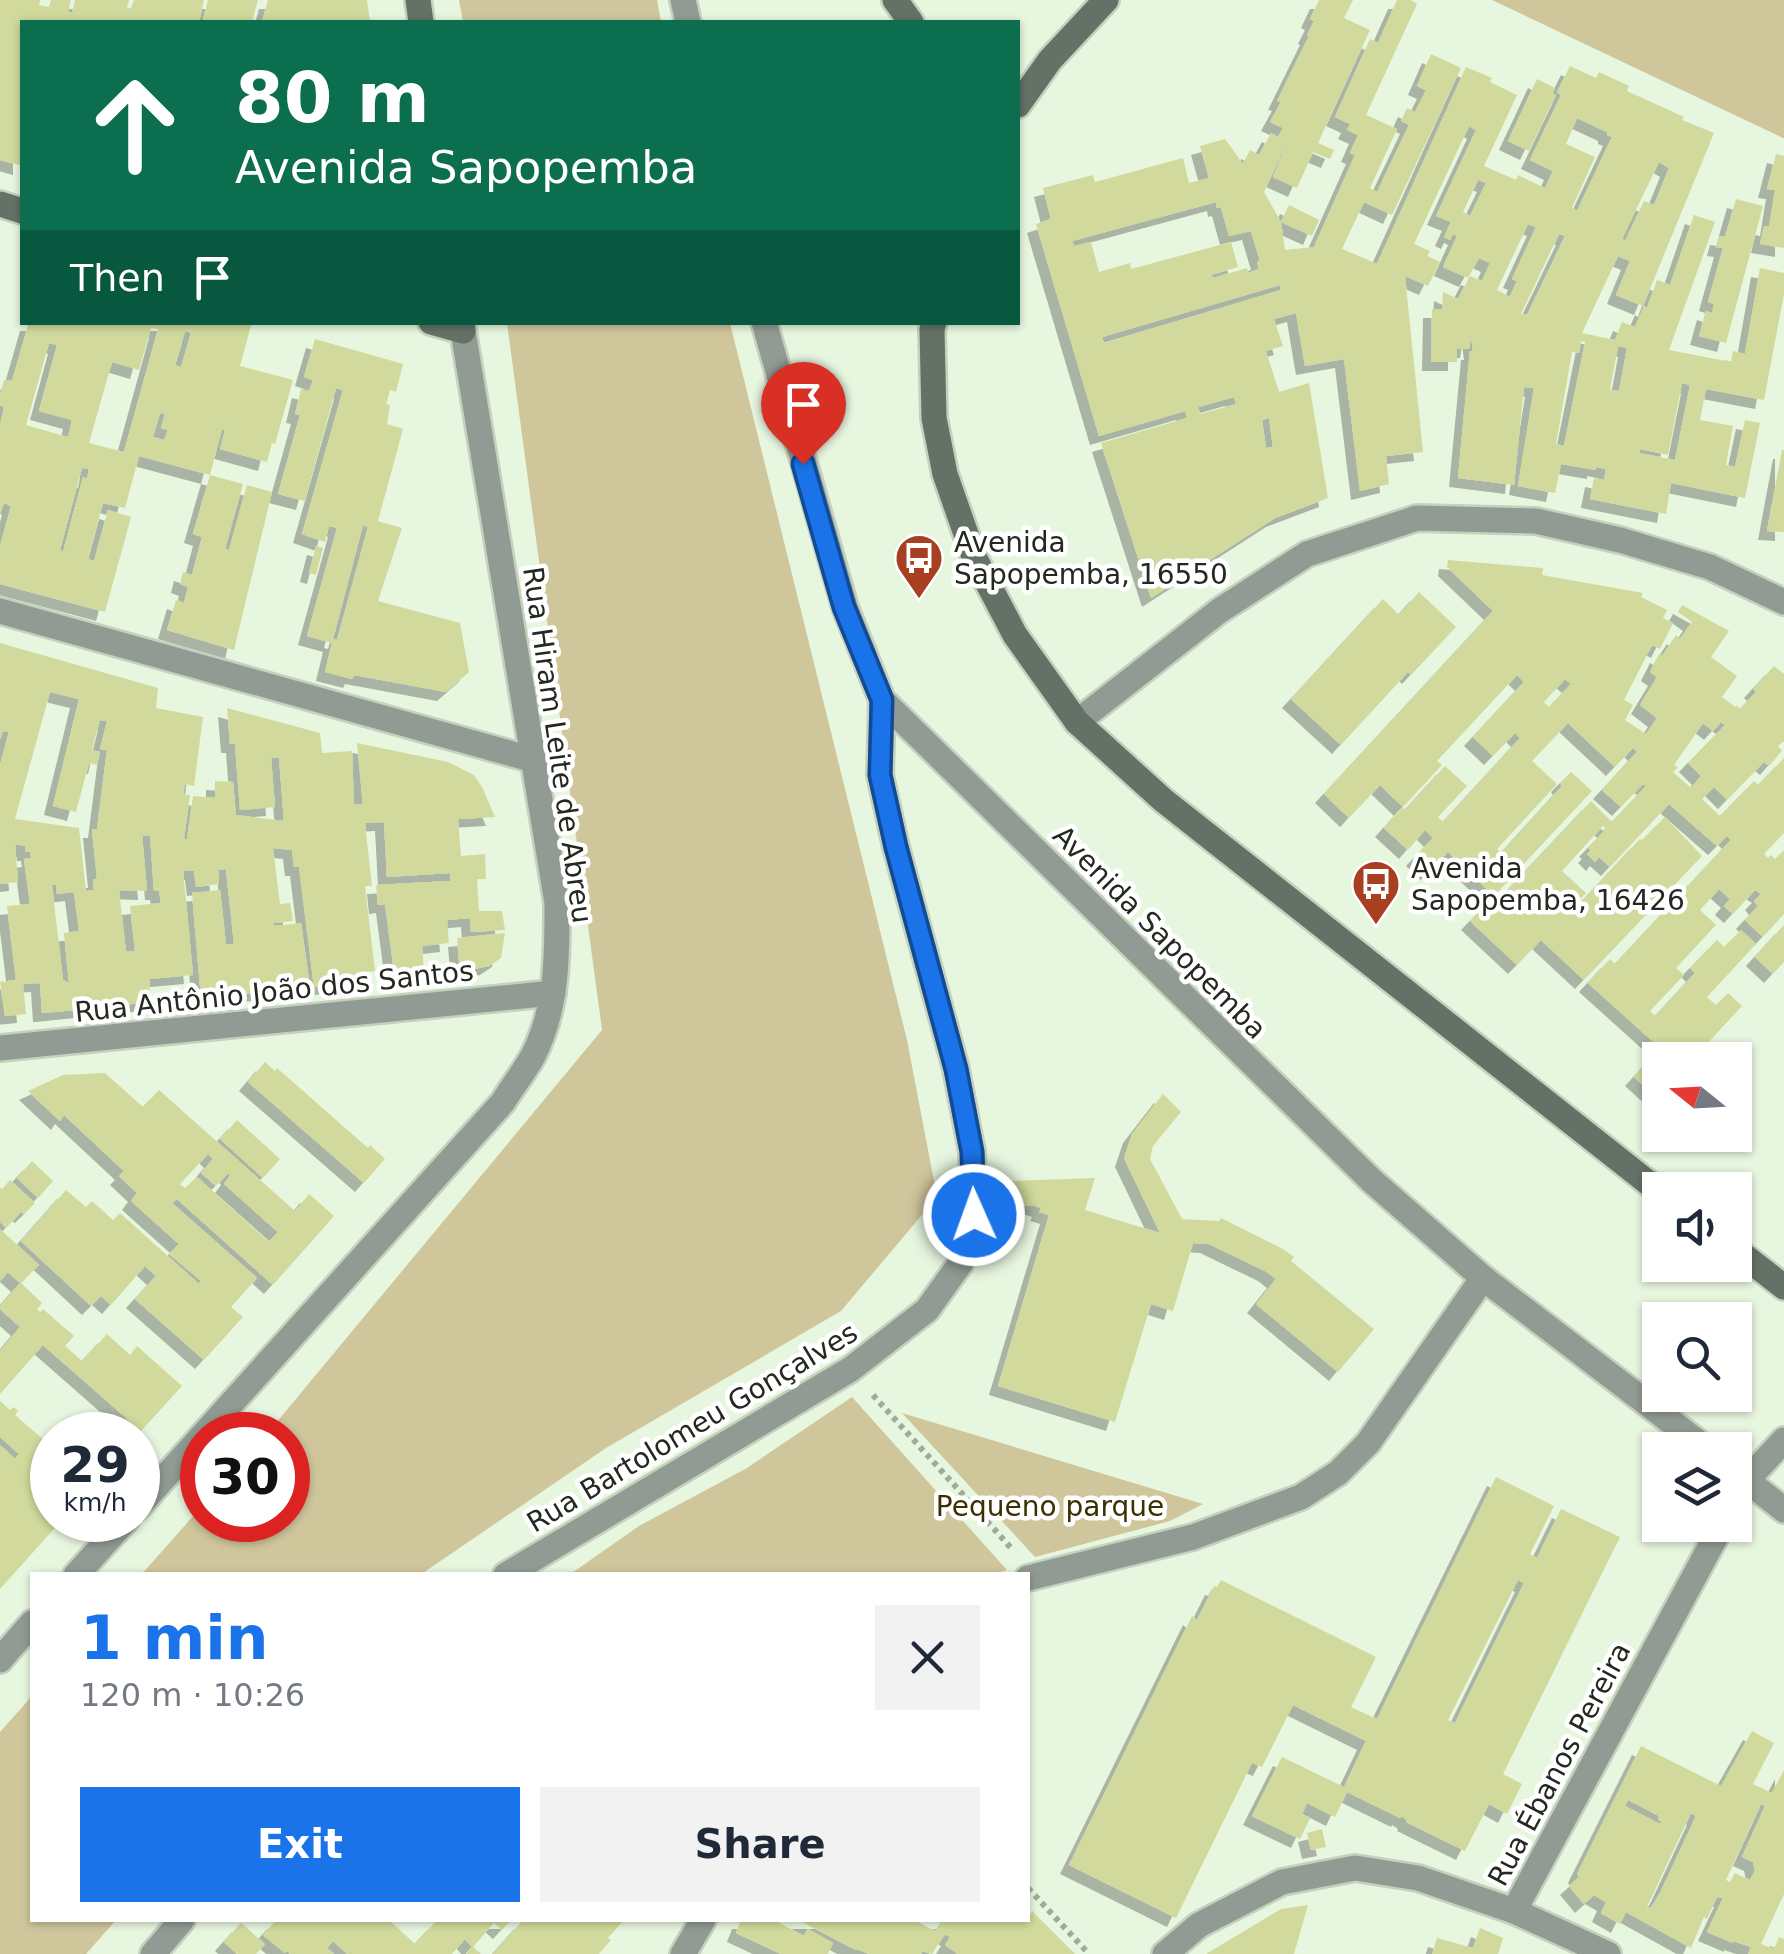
<!DOCTYPE html>
<meta charset="utf-8">
<style>
:root{--surface:#fff;--page:#f2f2f3;--text:#1f2937;--muted:#747a83;--accent:#1a73e8}
body{margin:0;font-family:"DejaVu Sans",sans-serif;background:var(--page);color:var(--text);height:100vh;display:flex;flex-direction:column;font-size:38px;white-space:nowrap}
*{box-sizing:border-box;margin:0}
p{font-size:32px;color:var(--muted)}
.icon{flex:none;width:55px;height:55px;fill:none;stroke:currentColor;stroke-width:2;stroke-linecap:round;stroke-linejoin:round}
.map{position:relative;flex:1;overflow:hidden}
.drawer{position:absolute;left:30px;top:1572px;width:1000px;height:350px;display:flex;flex-direction:column;background:var(--surface);border-radius:0px;box-shadow:0 2px 8px #0004}
.drawer>*{flex:none}
.banner{position:absolute;left:20px;top:20px;width:1000px;height:305px;border-radius:0px;box-shadow:0 2px 8px #0004;background:#0b6e4f;color:#fff;overflow:hidden}
.needle{width:65px;rotate:288deg}
.buttons{position:absolute;left:1642px;top:1042px;display:grid;gap:20px}
.buttons a{display:grid;place-items:center;width:110px;height:110px;border-radius:0px;background:var(--surface);box-shadow:0 2px 8px #0004;font-size:50px}
.speed{position:absolute;left:30px;top:1412px;display:flex;gap:20px;font-size:50px;font-weight:700;text-align:center}
.speed>*{display:grid;place-content:center;width:130px;height:130px;border-radius:50%;background:var(--surface);box-shadow:0 2px 8px #0004;line-height:1}
.speed small{font-size:25px;font-weight:400}
.speed .limit{border:15px solid #d22;background:#fff;color:#111}
.pin{position:absolute;display:grid;place-items:center;width:85px;height:85px;color:#fff;margin:-102px -42px;border-radius:50% 50% 50% 0;rotate:-45deg;box-shadow:0 0 10px #0007}
.pin .icon{rotate:45deg}
.me{position:absolute;width:110px;margin:-55px;rotate:358deg;stroke-linejoin:round;filter:drop-shadow(0 0 8px #0008)}
.turn{display:flex;align-items:center;gap:35px;height:210px;padding:0 50px;font-size:45px}
.turn .icon{width:130px;height:130px;stroke-width:2.5}
.turn b{display:block;font-size:70px;line-height:85px}
.then{display:flex;align-items:center;height:95px;padding:0 50px;background:#0003;gap:20px;font-size:38px}
.round{display:grid;place-items:center;flex:none;width:105px;height:105px;border-radius:0px;background:var(--page)}
.head{display:flex;align-items:center;justify-content:space-between;height:170px;padding:0 50px}
h1{font-size:60px;font-weight:700;line-height:75px;color:var(--accent)}
.primary-button{display:flex;gap:20px;margin-top:auto;padding:20px 50px}
.primary-button a{flex:1;height:115px;border-radius:0px;background:var(--accent);color:#fff;font-size:40px;font-weight:700;line-height:115px;text-align:center}
.primary-button a+a{background:var(--page);color:var(--text)}
.map>svg:first-child{display:block}
</style>
<div class="map">
<svg width="1784" height="1954" viewBox="0 0 1784 1954">
<defs>
<filter id="shadow"><feDropShadow dx="-9" dy="9" stdDeviation="0" flood-color="#0004"/></filter>
</defs>
<rect width="100%" height="100%" fill="#e7f6df"/>
<g fill="#d0c69c">
<path d="M459 0H657L661 22H463Z"/>
<path d="M1492 0H1784V138H1783Z"/>
<path d="M507 323H730L907 1040 937 1197 841 1311 606 1448 420 1575H141L202 1506V1520H288V1435H266L602 1030Z"/>
<path d="M852 1397 1007 1570 990 1575H569L639 1526 747 1468Z"/>
<path d="M902 1413 1203 1504 1170 1521 1035 1557Z"/>
<path d="M32 1696V1920H116L86 1954H0V1732Z"/>
</g>
<g fill="#d1da9c" fill-rule="evenodd" filter="url(#shadow)">
<path d="M0 0H40L39 5 49 7 51 0H71L68 12 72 13 75 0H129L127 8H131L134 0H204L199 22H22V166L0 160Z"/>
<path d="M208 0H258L252 22H214L203 20Z"/>
<path d="M268 0H367L370 22H262Z"/>
<path d="M1319 0H1353L1344 18 1370 30 1318 143 1334 150 1330 159 1313 152 1297 188 1273 177 1294 127 1264 192 1281 222 1285 250 1314 247 1355 155 1350 153 1358 135 1347 130 1350 124 1335 117 1370 39 1378 43 1397 0H1411L1417 4 1366 115 1397 129 1370 188 1377 192 1409 125 1401 121 1407 108 1415 112 1426 90 1417 86 1431 54 1461 68 1392 215 1364 202 1342 249 1366 259 1377 264 1466 67 1492 78 1490 82 1517 95 1484 166 1516 180 1518 175 1545 188 1553 171 1530 160 1561 95 1557 92 1570 66 1596 78 1599 72 1629 86 1627 91 1684 117 1682 120 1714 133 1643 306 1616 295 1630 261 1618 256 1582 333 1615 340 1622 322 1635 327 1644 306 1647 308 1657 280 1670 285 1694 215 1715 222 1669 350 1731 362 1733 351 1745 354 1760 268 1784 273V294L1764 400 1706 389 1700 420 1733 426 1726 465 1735 467 1745 420 1760 423 1745 498 1671 483 1666 514 1590 499 1594 478 1604 480 1606 469 1596 467V470L1561 464 1555 493 1518 486 1534 388 1524 387 1514 485 1458 478 1470 351H1473L1471 336 1469 349H1457V362H1431L1432 309H1442L1443 292 1458 299 1470 276 1482 281 1490 263 1479 258 1468 278 1443 267 1457 236 1453 234 1450 240 1444 237 1451 222 1436 216 1476 130 1469 126 1414 244 1430 251 1427 256 1440 262 1428 286 1405 276 1423 452 1386 456 1389 484 1360 491 1344 359 1305 366 1296 313 1274 319 1283 346 1266 351 1279 392 1309 383 1328 498 1275 518 1151 598 1101 443 1187 418 1185 411 1099 436 1036 224 1051 219 1043 188 1093 175 1095 182 1183 158 1189 183 1209 178 1200 146 1225 139 1243 164 1250 150 1259 155 1271 133 1278 137 1283 128 1270 122 1281 102 1277 101 1309 36 1307 35 1314 21 1310 19ZM1577 118 1607 132V135L1612 137 1577 211 1572 208 1595 157 1566 144ZM1659 162 1669 168 1654 205 1644 201 1625 241 1622 239ZM1478 180 1486 183 1470 216 1463 212ZM1216 202 1217 208 1221 207 1229 236 1251 231 1260 261 1257 262 1259 269 1248 273 1247 268 1213 278 1211 275 1238 267 1231 242 1131 269 1130 263 1099 272 1091 242 1074 246 1072 241ZM1528 224 1536 227 1512 279 1517 281 1510 297 1497 290ZM1559 234 1565 236 1527 315 1521 314ZM1280 285 1281 290 1104 343 1102 337ZM1581 341 1585 342 1564 446 1556 444 1572 352 1579 353ZM1618 346 1627 348 1619 391 1610 390ZM1682 383 1690 385 1675 460 1639 453 1640 449 1668 455ZM1234 397 1236 404 1200 414 1198 407ZM1269 418 1273 447 1266 448 1262 420Z"/>
<path d="M1537 79 1555 88 1552 93 1556 95 1529 151 1508 141Z"/>
<path d="M1776 154 1784 156V248L1760 244 1764 226 1769 227 1775 190 1767 189Z"/>
<path d="M1736 199 1763 206 1726 343 1699 336 1706 311 1712 313 1714 304 1708 302 1723 248 1716 247 1719 236 1725 237Z"/>
<path d="M1289 205 1319 220 1312 236 1281 222Z"/>
<path d="M29 322H252L240 366 293 380 275 444 272 443 267 462 220 449 225 430 222 429 210 475 243 484 225 549 229 550 247 485 272 492 234 650 167 630 176 600 184 603 188 587 180 584 183 572 192 575 202 537 193 534 210 475 139 456 125 508 103 503 88 559 94 561 108 510 131 517 105 612 0 584V546L11 506 4 503 0 514V425L4 407 0 405V395L4 380 12 381ZM151 328 158 329 124 452 89 443 112 362 139 370ZM185 331 191 333 181 367 175 365ZM49 343 57 345 39 411 72 420 68 437 26 425ZM160 413 165 414 161 428 168 430 164 440 153 437ZM82 468 89 469 87 479 83 477 63 552 60 550Z"/>
<path d="M315 339 403 364 396 392 390 390 386 404 390 405 387 424 403 429 378 521 402 528 378 601 460 623 469 672 446 692 354 675 352 679 325 672 332 643 307 636 337 528 329 526 325 542 302 534 343 390 336 388 305 501 278 494 300 415 295 414 301 389 309 391 313 380 304 377ZM363 525 368 527 337 640 333 639Z"/>
<path d="M1782 450H1784V532L1767 531Z"/>
<path d="M316 546 323 548 316 575 309 573Z"/>
<path d="M1448 560 1543 568 1542 575 1643 593 1641 597 1667 610 1663 618 1673 623 1660 649 1652 645 1624 700 1633 705 1625 720 1646 734 1657 718 1640 705 1657 677 1650 672 1659 654 1662 656 1676 635 1680 639 1692 622 1678 612 1682 605 1729 631 1711 657 1737 676 1722 697 1735 707 1737 705 1740 709 1756 692 1753 689 1774 666 1784 674V741L1778 746 1782 751 1769 766 1764 762 1727 800 1714 787 1702 799 1720 816 1754 781 1758 785 1784 758V833L1764 854 1768 858 1771 855 1775 859 1784 850V914L1763 937 1745 920 1758 906 1754 901 1761 894 1755 890 1733 914 1724 906 1730 899 1719 889 1700 910 1716 925 1676 968 1684 975 1650 1011 1655 1016 1695 973 1690 968 1717 940 1724 947 1741 930 1756 944 1707 997 1716 1005 1728 993 1742 1006 1692 1060H1660V1095L1657 1098 1634 1077 1660 1048 1588 983 1610 959 1615 964 1731 840 1727 836 1717 846 1669 804 1610 867 1599 857 1595 862 1587 854 1591 850 1588 848 1606 829 1603 826 1562 871 1586 893 1566 913 1569 915 1640 839 1642 840 1665 817 1702 856 1584 980 1541 940 1517 965 1470 921 1494 896 1498 900 1591 801 1612 822 1646 786 1643 784 1621 807 1602 790 1637 752 1633 748 1615 767 1568 723 1532 761 1557 784 1497 849 1501 853 1562 786 1560 783 1571 772 1592 791 1494 896 1448 852 1430 871 1415 857 1433 838 1425 830 1408 850 1384 828 1403 807 1405 810 1445 766 1467 786 1438 817 1443 822 1520 738 1515 733 1493 756 1473 737 1524 682 1517 675 1437 761 1442 765 1403 807 1380 785 1349 818 1324 794 1493 611 1447 567ZM1565 679 1571 684 1549 707 1544 702ZM1721 722 1725 725 1688 763 1701 776 1691 788 1673 772 1678 767 1674 765 1703 723 1713 731Z"/>
<path d="M1419 592 1456 627 1411 675 1408 672 1341 745 1291 699 1383 599 1399 615Z"/>
<path d="M0 643 158 688 156 708 203 717 194 786 185 784 183 794 190 795 184 839H187L193 796 215 798V781L233 782 236 815 284 821 279 757 271 758 275 807 240 810 235 744H230L227 708 320 733 322 753 352 751 354 804H363L357 743 448 762 474 775 482 787 495 817 458 819 461 856 485 854 486 879H477L479 911H502L505 930 471 932 470 918 447 920 449 943 422 946 424 969 394 972 385 904 378 905 376 885 450 881V873L387 877 384 822 365 823 372 886H365L375 971 348 975 349 983 314 987 299 867H294L292 850 273 848 280 904 290 903 293 921 274 923V926L301 923 310 987 201 998 192 893 220 890 226 944H234L226 869 218 870 219 884 196 887 194 871 183 870 193 975 149 979 151 1002 45 1013H42L40 983 23 984 26 1014 5 1016 0 982 16 980 7 906 30 904 24 859 31 858 30 852H26L25 846 15 844 18 882 0 884V765L9 732 3 731 0 739ZM50 692 79 699 53 806 76 812 89 763 97 765 100 752 92 750 100 720 107 721 100 749 107 750 97 829H92L97 879H93L94 890 86 891 79 828 15 819ZM142 835 150 836 154 891H159L161 903 130 906 135 951 126 952 119 890 147 891ZM52 885H56L57 894 74 892 79 931 64 933 69 983 63 980Z"/>
<path d="M1784 925V962L1773 974 1755 957Z"/>
<path d="M505 933 501 958 489 966 460 972 457 938Z"/>
<path d="M265 1062 275 1071 277 1068 368 1148 370 1145 385 1159 364 1183 248 1082Z"/>
<path d="M105 1073 143 1107 159 1090 295 1211 309 1194 334 1216 273 1285 177 1199 172 1203 257 1278 231 1307 243 1317 204 1360 135 1299 156 1276 145 1266 111 1305 101 1296 91 1306 21 1241 66 1190 86 1207 92 1201 113 1220 120 1213 199 1284 201 1281 169 1254 179 1244 131 1201 137 1193 119 1176 124 1171 64 1115 60 1121 28 1091 63 1075ZM208 1154 213 1159 201 1173 216 1186 228 1173 230 1176 224 1184 278 1232 269 1242 197 1177 185 1188 180 1184Z"/>
<path d="M1163 1094 1181 1112 1153 1146 1150 1159 1182 1219 1219 1221 1221 1218 1283 1249 1294 1257 1291 1261 1374 1329 1338 1372 1256 1304 1276 1279 1267 1272 1209 1244 1193 1243 1173 1311 1151 1304 1115 1422 998 1386 1049 1215 1039 1212 1041 1208 1035 1206 1011 1205V1181L1095 1178 1085 1210 1160 1233 1124 1158 1132 1134Z"/>
<path d="M237 1120 280 1159 263 1178 220 1139Z"/>
<path d="M32 1161 53 1181 38 1198 17 1178Z"/>
<path d="M10 1180 35 1203 24 1214 21 1212 6 1228 0 1222V1187L2 1189Z"/>
<path d="M0 1229 39 1265 21 1283 42 1303 37 1309 40 1312 43 1309 74 1336 65 1346 82 1361 107 1334 130 1355 137 1346 182 1386 141 1431 43 1345 0 1394V1351L20 1327 0 1309V1306L20 1283 8 1272 0 1281Z"/>
<path d="M0 1401 10 1410 14 1407 18 1411 15 1415 52 1447V1520H62L0 1589V1445L15 1459 19 1454 0 1437Z"/>
<path d="M1496 1477 1554 1506 1530 1554 1537 1558 1561 1509 1620 1537 1503 1774 1522 1784 1507 1814 1489 1804 1465 1851 1406 1822 1407 1820 1401 1816 1400 1818 1347 1792 1335 1817 1307 1803 1302 1814 1310 1818 1300 1839 1252 1816 1282 1757 1344 1787 1366 1741 1293 1705 1262 1767 1252 1763 1176 1918 1069 1865 1192 1616 1197 1620 1214 1586 1217 1587 1221 1580 1376 1657 1351 1707 1377 1719ZM1518 1580 1524 1583 1455 1723 1448 1720Z"/>
<path d="M1752 1731 1774 1743 1753 1784 1772 1793 1784 1770V1894L1761 1944 1774 1949 1779 1937 1784 1939V1954H1748L1751 1947 1733 1941V1943L1707 1932 1723 1898 1717 1897 1707 1919 1704 1917 1691 1948 1626 1912 1620 1924 1601 1913 1606 1902 1594 1895 1584 1904 1569 1886 1579 1877 1577 1874 1641 1746 1721 1786ZM1628 1800 1659 1816 1658 1820 1662 1821 1660 1824 1625 1806ZM1761 1804 1765 1806 1742 1857 1753 1862 1755 1871 1750 1880 1735 1873 1730 1882 1726 1880ZM1691 1813 1696 1816 1660 1893 1651 1908 1647 1907Z"/>
<path d="M1322 1829 1326 1847 1311 1850 1307 1833Z"/>
<path d="M1308 1905 1294 1954H1206L1281 1909Z"/>
<path d="M1032 1911 1075 1954H958L945 1945 950 1937 945 1934 932 1954 922 1951 921 1954H869L857 1949 856 1950 798 1920H920L918 1922 935 1931 942 1920H1028Z"/>
<path d="M276 1920H389L415 1944 437 1920H511L502 1930 494 1923 473 1947 481 1954H466L472 1947 465 1939 452 1954H347L333 1941 327 1948 334 1954H290L287 1951 285 1953 263 1935Z"/>
<path d="M523 1920H624L608 1938 611 1940 599 1954H493Z"/>
<path d="M741 1920H774L804 1936 808 1929 833 1943 828 1954H781L736 1933Z"/>
<path d="M241 1923 265 1944 256 1954H237L224 1942Z"/>
<path d="M1480 1928 1503 1938 1498 1954H1432L1437 1938 1473 1948Z"/>
</g>
<g fill="none" stroke-linecap="round" stroke-linejoin="round">
<g stroke="#c4d1bd" stroke-width="30">
<g id="street">
<path d="M683 0 688 22"/>
<path d="M764 322 845 607 882 700 1371 1180 1483 1278 1708 1450"/>
<path d="M0 611 534 760"/>
<path d="M1077 722 1219 611 1307 554 1417 518 1536 521 1620 540 1710 567 1784 602"/>
<path d="M0 1048 553 993"/>
<path d="M1735 1471 1784 1510"/>
<path d="M1735 1501 1747 1480 1784 1440"/>
<path d="M138 1507 503 1102C512 1087 524 1072 533 1056 558 1007 557 955 557 903L463 331"/>
<path d="M76 1575 126 1520"/>
<path d="M506 1575 851 1369 927 1310 960 1264 974 1215 972 1152 956 1069 896 847 880 775 882 700"/>
<path d="M1028 1578 1193 1537 1301 1497 1338 1473 1368 1443 1483 1278"/>
<path d="M0 1660 32 1623"/>
<path d="M1514 1911 1722 1525"/>
<path d="M153 1954 182 1920"/>
<path d="M683 1954 703 1920"/>
<path d="M1165 1954 1199 1925 1282 1882 1355 1868 1418 1878 1514 1911 1608 1954"/>
</g>
</g>
<g stroke="#c4d1bd" stroke-width="30">
<g id="secondary">
<path d="M418 0 421 22"/>
<path d="M895 0 911 22"/>
<path d="M1018 105 1050 60 1106 0"/>
<path d="M0 204 22 211"/>
<path d="M431 322 463 331 462 322"/>
<path d="M934 322 932 330 934 418 945 474 974 557 1015 635 1077 722 1163 800 1660 1192"/>
<path d="M1735 1249 1784 1287"/>
</g>
</g>
<g stroke="#9faa99" stroke-width="6" stroke-dasharray="5 5" stroke-linecap="butt">
<path d="M873 1395 1012 1549"/>
<path d="M1028 1888 1089 1954"/>
</g>
<use href="#street" stroke="#919a93" stroke-width="25"/>
<use href="#secondary" stroke="#647167" stroke-width="25"/>
</g>
<g fill="none" stroke-linecap="round" stroke-linejoin="round">
<g stroke="#114b97" stroke-width="25">
<path id="route" d="M803 464 844 607 882 700 880 775 896 847 956 1069 972 1152 974 1215"/>
</g>
<use href="#route" stroke="#1a73e8" stroke-width="18"/>
</g>
<defs>
<g id="bus-pin" transform="scale(2.5)"><path d="M0 17L-7.5 6A9.5 9.5 0 1 1 7.5 6Z" fill="#a73f20" stroke="#fff"/><path d="M-5-6H5V4H4V6H2V4H-2V6H-4V4H-5ZM-3.5-4V0h7V-4ZM-3.5 1.2v1.5H-2V1.2ZM2 1.2v1.5H3.5V1.2Z" fill="#fff"/></g>
</defs>
<g fill-rule="evenodd">
<use href="#bus-pin" x="919" y="558"/>
<use href="#bus-pin" x="1376" y="884"/>
</g>
<g text-anchor="middle" stroke-width="9" stroke-linejoin="round" paint-order="stroke">
<g font-size="28" fill="#232820" stroke="#fff" text-anchor="start">
<text x="954" y="552">Avenida<tspan x="954" dy="32">Sapopemba, 16550</tspan></text>
<text x="1411" y="878">Avenida<tspan x="1411" dy="32">Sapopemba, 16426</tspan></text>
</g>
<g font-size="28" fill="#232820" stroke="#fff">
<text transform="translate(558 745) rotate(82)" y="10">Rua Hiram Leite de Abreu</text>
<text transform="translate(1160 932) rotate(45)" y="10">Avenida Sapopemba</text>
<text transform="translate(274 991) rotate(-6)" y="10">Rua Antônio João dos Santos</text>
<text transform="translate(692 1427) rotate(-31)" y="10">Rua Bartolomeu Gonçalves</text>
<text transform="translate(1559 1764) rotate(-62)" y="10">Rua Ébanos Pereira</text>
</g>
<g font-size="28" fill="#3c3000" stroke="#fff">
<text x="1050" y="1516">Pequeno parque</text>
</g>
</g>
</svg>
<div class="buttons">
<a><svg class="needle" viewBox="-14 -14 28 28"><path d="M0-13l5 13h-10z" fill="#e53935"/><path d="M0 13l5-13h-10z" fill="#747a83"/></svg></a>
<a><svg class="icon" aria-label="sound" viewBox="0 0 24 24"><path d="M4 9h4l5-4v14l-5-4H4zM17 9q2 3 0 6"/></svg></a>
<a><svg class="icon" aria-label="search" viewBox="0 0 24 24"><circle cx="10" cy="10" r="6"/><path d="M15 15l6 6"/></svg></a>
<a><svg class="icon" aria-label="layers" viewBox="0 0 24 24"><path d="M12 4l9 5-9 5-9-5zM3 14l9 5 9-5"/></svg></a>
</div>
<div class="speed"><div>29<small>km/h</small></div><div class="limit">30</div></div>
<div class="pin" style="left:803px;top:464px;background:#d93025"><svg class="icon" aria-label="arrive" viewBox="0 0 24 24"><path d="M6 21V4h12l-3 4 3 4H6"/></svg></div>
<svg class="me" style="left:974px;top:1215px" viewBox="-20 -20 40 40"><circle r="17" fill="#1a73e8" stroke="#fff" stroke-width="3"/><path d="M0-11L8 9 0 5-8 9z" fill="#fff"/></svg>
<div class="banner">
<div class="turn"><svg class="icon" aria-label="ahead" viewBox="0 0 24 24"><path d="M12 20V5M6 11l6-6 6 6"/></svg><div><b>80 m</b>Avenida Sapopemba</div></div>
<div class="then">Then<svg class="icon" aria-label="arrive" viewBox="0 0 24 24"><path d="M6 21V4h12l-3 4 3 4H6"/></svg></div>
</div>
<section class="drawer">
<div class="head"><div><h1>1 min</h1><p>120 m · 10:26</p></div><a class="round"><svg class="icon" aria-label="close" viewBox="0 0 24 24"><path d="M6 6l12 12M18 6L6 18"/></svg></a></div>
<div class="primary-button"><a>Exit</a><a>Share</a></div>
</section>
</div>
